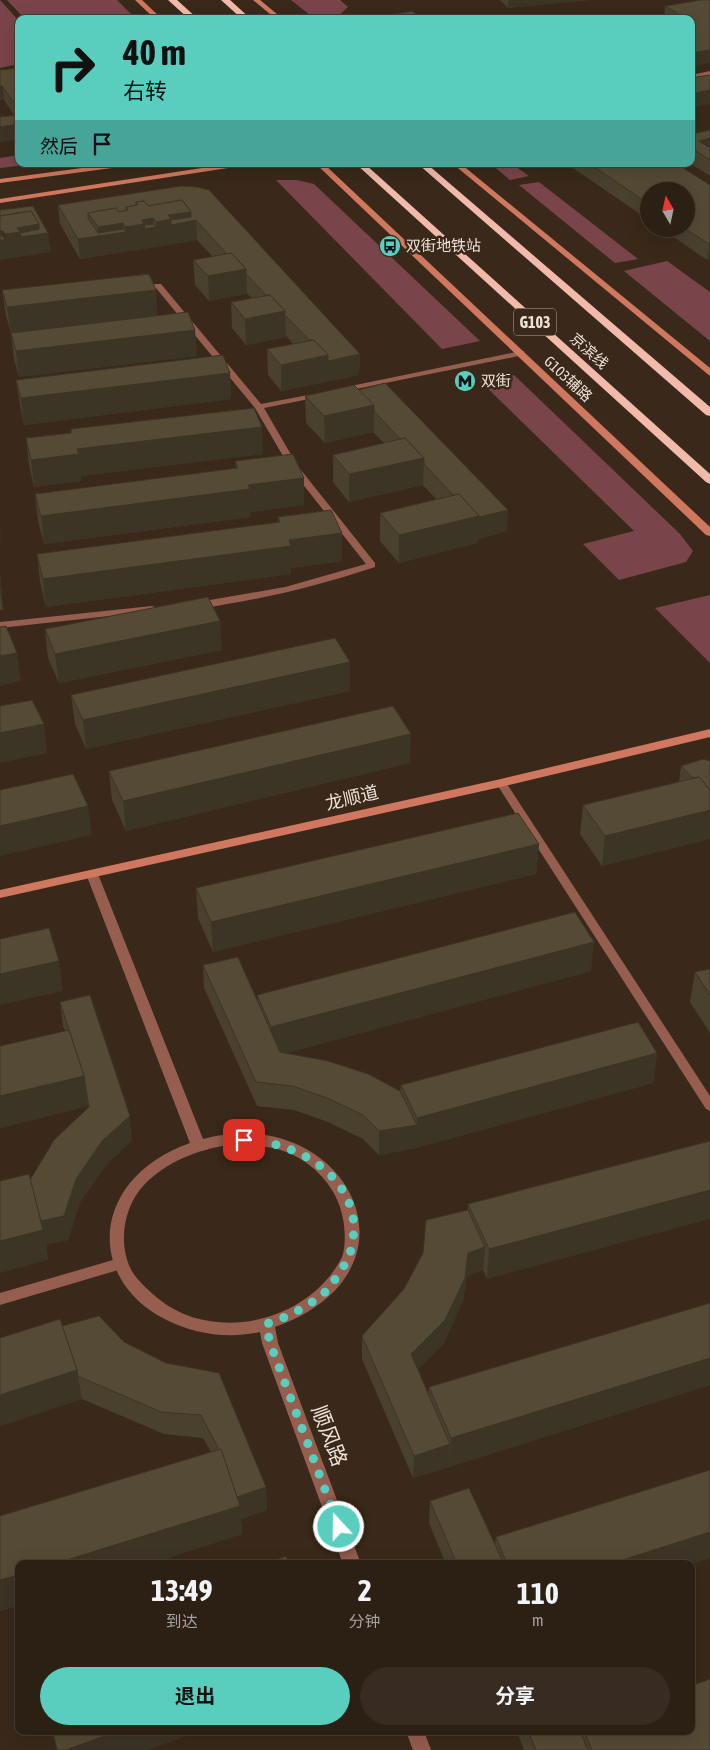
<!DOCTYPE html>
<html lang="zh">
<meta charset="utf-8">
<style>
:root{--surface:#2c1f14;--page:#382c22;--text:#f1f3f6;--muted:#a6a2a0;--line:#483d34;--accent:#59cebf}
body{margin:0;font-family:"Asap Condensed","Noto Sans SC",sans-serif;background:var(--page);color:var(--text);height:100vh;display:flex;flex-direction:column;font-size:19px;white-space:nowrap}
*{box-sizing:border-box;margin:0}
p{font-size:16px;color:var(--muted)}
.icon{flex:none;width:28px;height:28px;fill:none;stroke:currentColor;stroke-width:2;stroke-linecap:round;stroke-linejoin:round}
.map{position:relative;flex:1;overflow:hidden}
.details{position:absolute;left:15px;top:1560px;width:680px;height:175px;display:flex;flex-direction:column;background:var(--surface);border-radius:10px;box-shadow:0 5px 20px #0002,0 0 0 1px var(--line)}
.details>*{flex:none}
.guide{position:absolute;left:15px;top:15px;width:680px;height:152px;border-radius:10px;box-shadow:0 5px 20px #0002,0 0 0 1px var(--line);background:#59cebf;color:#111;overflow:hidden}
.needle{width:32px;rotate:351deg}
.controls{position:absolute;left:640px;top:182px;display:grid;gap:10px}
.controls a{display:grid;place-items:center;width:55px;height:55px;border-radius:50%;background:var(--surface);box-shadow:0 5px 20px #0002,0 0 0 1px var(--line);font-size:25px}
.pin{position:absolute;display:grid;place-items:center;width:42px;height:42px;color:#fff;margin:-21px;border-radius:10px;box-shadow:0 2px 8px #0006}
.me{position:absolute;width:55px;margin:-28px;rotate:339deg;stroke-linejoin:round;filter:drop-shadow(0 0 4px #0008)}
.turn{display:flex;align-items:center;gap:18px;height:105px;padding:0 25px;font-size:22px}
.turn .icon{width:65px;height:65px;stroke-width:2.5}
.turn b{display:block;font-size:35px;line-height:42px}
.then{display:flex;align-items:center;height:48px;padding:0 25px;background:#0003;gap:10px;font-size:19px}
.eta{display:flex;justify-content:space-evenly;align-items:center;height:85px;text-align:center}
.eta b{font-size:30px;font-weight:700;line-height:35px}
.action{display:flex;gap:10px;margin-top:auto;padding:10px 25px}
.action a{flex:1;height:58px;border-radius:30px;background:var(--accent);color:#111;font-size:20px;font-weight:700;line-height:58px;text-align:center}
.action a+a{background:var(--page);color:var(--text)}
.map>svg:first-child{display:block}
</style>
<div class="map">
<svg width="710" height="1750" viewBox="0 0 710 1750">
<rect width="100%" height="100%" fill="#3a291a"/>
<g fill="#7a444b">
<path d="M0 0 19 21V64L0 68Z"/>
<path d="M7 0H117L136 19H25Z"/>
<path d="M291 0H340L348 7 338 16 315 19Z"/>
<path d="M19 155V164H35L0 168V158Z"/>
<path d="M491 164H512L529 176 510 180Z"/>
<path d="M276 180H297L314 184 480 341 442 349Z"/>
<path d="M539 182 638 259 615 263 519 185Z"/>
<path d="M667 261 710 292V341L624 271Z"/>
<path d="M514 375 680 534 693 551 686 562 619 580 583 544 634 531 480 381Z"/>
<path d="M710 595V663L655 608Z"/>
</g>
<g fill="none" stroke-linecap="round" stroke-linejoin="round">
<g fill="#965e4e" fill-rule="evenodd">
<path d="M710 71V75L691 79V75Z"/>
<path d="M158 284H161L261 404 324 392V396L264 408 297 465 375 563V567C327 583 277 596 227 604 216 606 203 609 193 607V603L285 587 366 564 290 468 255 408 156 288 140 289 136 287 140 285Z"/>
<path d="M521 351H524V355L341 392 337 390 341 388Z"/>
<path d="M152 606 155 607V611L0 628V622Z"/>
<path d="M501 780 505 781 710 1096V1111L706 1109 496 783Z"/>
<path d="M120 1258 125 1260 127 1264 125 1268 0 1305V1293Z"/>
</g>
<g fill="#965e4e" fill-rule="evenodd">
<path d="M92 870 98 874 203 1139C345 1101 434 1270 275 1327L278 1343 361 1564H343L262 1343 260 1332C238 1337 217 1336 196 1331 83 1301 81 1181 190 1143L86 874ZM228 1145C243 1145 258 1145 273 1148 307 1155 338 1185 343 1219 345 1229 346 1247 342 1257 310 1321 216 1344 160 1300 150 1292 140 1283 133 1273 117 1246 123 1207 144 1185 166 1162 197 1150 228 1145Z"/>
<path d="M406 1731H424L431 1750H413Z"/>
</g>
<g fill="#d0785f" fill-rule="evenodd">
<path d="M135 0H142L162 19H155Z"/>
<path d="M253 0H260L283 19H276Z"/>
<path d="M112 164H131L127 166 0 183V179Z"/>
<path d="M228 164H245L241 166 0 203V199Z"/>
<path d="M316 164H324L710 527V536L706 535Z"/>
<path d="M453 164H461L710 368V376Z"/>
<path d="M710 729V737L501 787 0 898V890L501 779Z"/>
</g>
<g fill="#f2baaa" fill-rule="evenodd">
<path d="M168 0H177L198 19H189Z"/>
<path d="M221 0H230L251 19H242Z"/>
<path d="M356 164H365L710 474V484L706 482Z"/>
<path d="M418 164H427L710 407V416L706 415Z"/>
</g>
</g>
<g fill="#49402e">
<path d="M500 0H589L508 8Z"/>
<path d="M665 6 691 19H664Z"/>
<path d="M19 68V139L0 142V117L14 115 4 100 0 70Z"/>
<path d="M710 130V176L691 164V134Z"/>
<path d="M567 164H677L710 185V259L707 260 662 229H686L649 191V220Z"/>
<path d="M181 186 360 354 359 375 281 391 268 375 267 349 293 344 286 336V337L246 345 232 328 231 302 251 298 247 293 209 301 195 285 193 260 213 257 197 240 80 259 60 224 58 205Z"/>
<path d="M2 290H156L157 316 11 333 6 316Z"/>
<path d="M11 333 197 356 19 377 14 359Z"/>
<path d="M230 373 231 399 24 425 20 406 16 380Z"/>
<path d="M359 390 508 510 507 531 478 539 477 543 399 563 380 541V513L436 499 423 485 349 502 333 482V455L384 443 373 432 325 443 306 423 305 396Z"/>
<path d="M71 429 263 454 81 476V481L34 487 29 465 26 438 71 433Z"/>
<path d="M235 461 304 505 251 512V517L44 544 38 521 35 494 236 468Z"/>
<path d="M278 517 342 533V561L291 568V574L46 607 40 582 37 554 278 522Z"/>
<path d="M0 575 1 585 3 610H0Z"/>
<path d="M45 629 222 650 59 683 48 658Z"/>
<path d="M350 691 86 749 75 724 71 695Z"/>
<path d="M710 761 602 866 580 834 583 805 679 782 681 766Z"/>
<path d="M410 763 126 831 112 800 109 771Z"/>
<path d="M539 844 536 874 213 952 198 918 196 888Z"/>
<path d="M203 965 258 1001 257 995 591 971 286 1053 400 1091 401 1085 657 1053 653 1083 416 1148 379 1155 363 1139 328 1122 294 1110 257 1106 204 988Z"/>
<path d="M710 969V1033L690 1002 695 972Z"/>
<path d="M60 1002 132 1140 106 1165 80 1202 68 1240 46 1244 48 1260 30 1180 89 1108 88 1106 0 1128V1046L65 1031 63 1026Z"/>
<path d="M710 1141 487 1279 483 1270 467 1276 463 1301 444 1343 418 1369 428 1394 429 1387 710 1303V1385L449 1467 413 1478 362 1359V1336L404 1289 468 1210V1204Z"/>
<path d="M99 1316 124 1342 166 1363 219 1373 266 1487 267 1510 241 1519 242 1534 149 1564H19V1605L0 1611V1516L211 1452 203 1438 164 1434 82 1399 0 1426V1338L60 1319 62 1326Z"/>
<path d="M710 1470V1558L691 1564H446L429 1523 430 1501 495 1544 496 1537Z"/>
<path d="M52 1731H200L146 1750H57Z"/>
<path d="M517 1731H580L581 1733V1731H691L710 1750H524Z"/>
</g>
<g fill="#3c3425" fill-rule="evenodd">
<path d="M508 0H589L508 8Z"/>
<path d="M710 50V63L691 67V53Z"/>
<path d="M0 86H2L4 100H0Z"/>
<path d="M710 90V104L691 108V94Z"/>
<path d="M19 124V139L0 142V127Z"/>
<path d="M710 138V152L699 141Z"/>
<path d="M191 212 196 220 197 240 157 247 156 222 153 218 154 228 156 227 157 247 80 259 78 239 99 236 98 227ZM123 223 125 227 126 232H124Z"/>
<path d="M39 224 48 233 51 252 0 260V231ZM3 231 5 234V240H4Z"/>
<path d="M709 244H710V259L707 260Z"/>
<path d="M246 269 247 294 209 301 208 276Z"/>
<path d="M156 290 157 316 11 333 7 307Z"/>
<path d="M285 311 286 337 246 345 245 319Z"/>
<path d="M195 330 197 356 19 377 16 351Z"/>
<path d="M360 354 359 375 281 391V365L328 355Z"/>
<path d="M230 373 231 399 24 425 21 398Z"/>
<path d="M374 405V432L325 443 324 416Z"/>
<path d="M262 427 263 454 81 476V481L34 487 31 460 77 449Z"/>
<path d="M424 458 423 485 349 502V474Z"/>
<path d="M304 478V505L251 512V517L44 544 41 516 248 485Z"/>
<path d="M508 510 507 531 478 539 477 543 399 563V535L479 516Z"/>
<path d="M0 520V522L1 546 0 538Z"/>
<path d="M342 533V561L291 568V574L46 607 43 579 289 540Z"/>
<path d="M0 575 1 585 3 610 0 592Z"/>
<path d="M220 621 222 650 59 683 55 654Z"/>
<path d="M17 653 21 681 0 686V656Z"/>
<path d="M350 662V691L86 749 83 720Z"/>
<path d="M44 724 47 753 0 763V733Z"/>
<path d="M411 734 410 763 126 831 123 801Z"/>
<path d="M88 806 92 835 0 856V826Z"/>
<path d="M710 810V839L602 866 605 836Z"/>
<path d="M539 844 536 874 213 952 211 922Z"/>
<path d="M594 942 591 971 273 1057 271 1027Z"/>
<path d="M59 961 63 991 0 1005V974Z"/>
<path d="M657 1053 653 1083 416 1148 379 1155V1131L417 1125V1118Z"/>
<path d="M84 1076 88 1106 0 1128V1096Z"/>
<path d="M130 1116 132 1140 106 1165 80 1202 68 1240 46 1244 48 1260 0 1273V1241L41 1221 76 1179 102 1141Z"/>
<path d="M710 1190V1219L487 1279 489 1249Z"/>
<path d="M485 1247 483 1270 467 1276 463 1301 444 1343 410 1377 411 1354 468 1253Z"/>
<path d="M710 1358V1385L449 1467 451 1438Z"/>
<path d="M77 1370 82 1399 0 1426V1395Z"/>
<path d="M450 1444 449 1467 413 1478 414 1456Z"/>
<path d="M266 1487 267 1510 241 1519 242 1534 149 1564H54Z"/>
<path d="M710 1532V1558L691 1564H610Z"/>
<path d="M19 1575V1605L0 1611V1580Z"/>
<path d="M119 1731H200L146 1750H65Z"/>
</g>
<g fill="#554a35" stroke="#3c3425">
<path d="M701 0H710V50L691 53V19H676L684 17 665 6Z"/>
<path d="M412 11 424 19H397L391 15Z"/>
<path d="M544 17 547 19H532Z"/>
<path d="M19 68V109L2 86H0V70Z"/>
<path d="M710 75V90L691 94V78Z"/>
<path d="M19 115V124L0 127V117Z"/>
<path d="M710 130V138L699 141 710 148V160L691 148V134Z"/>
<path d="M590 164H677L710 185V244H709L686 229V191H649V204Z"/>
<path d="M181 186 198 187 209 190 360 354 328 361V355L314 340H309L285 315V311L270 295H266L246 274V269L231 253 227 254 196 220 171 225V220L191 217V212L182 200 148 206 144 201 136 202V205L126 207V211L119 212 116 208 88 213V218L98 233 123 229 126 232 78 239 58 205Z"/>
<path d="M182 200 191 212 168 215 171 219 156 222 153 218 142 220 144 224 125 227 123 223 98 227 88 213 116 208 119 212 128 210 126 207 138 205 136 202 144 201 148 206Z"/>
<path d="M33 206 48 233 21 237 20 233 39 229V224L31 211 0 216V210Z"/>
<path d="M31 211 39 224 17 228 20 232 5 234 3 231H0V216Z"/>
<path d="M153 224 156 227 145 229 144 225Z"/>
<path d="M0 236H3L5 240H0Z"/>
<path d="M231 253 246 269 208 276 193 260Z"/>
<path d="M149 274 156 290 7 307 2 290Z"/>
<path d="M270 295 285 311 245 319 231 302Z"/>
<path d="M188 312 195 330 16 351 11 333Z"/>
<path d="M314 340 328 355 281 365 267 349Z"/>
<path d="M223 355 230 373 21 398 16 380Z"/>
<path d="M385 383 508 510 479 517V516L459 494 453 495 424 464V458L405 438 400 439 374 411V405L359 390Z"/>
<path d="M354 385 374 405 324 416 305 396Z"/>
<path d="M254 408 262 427 77 449 79 454 31 460 26 438 71 433V429Z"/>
<path d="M405 438 424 458 349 474 333 455Z"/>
<path d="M293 454 304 478 248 485 250 489 41 516 35 494 238 468 235 461Z"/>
<path d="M459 494 479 516 399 535 380 513Z"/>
<path d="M331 510 342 533 289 540 291 546 43 579 37 554 280 522 278 517Z"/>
<path d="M208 597 220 621 55 654 45 629Z"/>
<path d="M6 626 17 653 0 656V627Z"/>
<path d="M335 638 350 662 83 720 71 695Z"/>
<path d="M32 700 44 724 0 733V706Z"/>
<path d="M393 706 411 734 123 801 109 771Z"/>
<path d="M703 759 710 761V790L699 777 693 778 681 766Z"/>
<path d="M73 774 88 806 0 826V790Z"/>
<path d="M699 777 710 790V810L605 836 583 805Z"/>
<path d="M518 813 539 844 211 922 196 888Z"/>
<path d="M575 912 594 942 271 1027 257 995Z"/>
<path d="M49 928 59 961 0 974V939Z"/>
<path d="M238 957 280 1052 328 1061 368 1074 400 1091 417 1125 379 1131 363 1115 327 1098 293 1086 256 1082 203 965Z"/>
<path d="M710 969V995L695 972Z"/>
<path d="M90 995 130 1116 102 1141 76 1179 64 1216 41 1221 30 1180 54 1140 89 1107 84 1076 60 1002Z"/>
<path d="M638 1022 657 1053 417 1118 401 1085Z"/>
<path d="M69 1030 84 1076 0 1096V1046Z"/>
<path d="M710 1141V1190L489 1249 468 1204Z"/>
<path d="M29 1174 43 1230 0 1241V1181Z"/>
<path d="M468 1210 485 1247 468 1253 465 1278 445 1320 411 1354 450 1444 414 1456 362 1336 404 1289 423 1253 426 1220Z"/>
<path d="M710 1303V1358L451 1438 429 1387Z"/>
<path d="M99 1316 124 1342 166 1363 219 1373 266 1487 237 1497 221 1449 219 1450 201 1415 161 1412 78 1376 77 1370 62 1326Z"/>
<path d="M60 1319 77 1370 0 1395V1338Z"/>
<path d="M221 1449 240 1506 54 1564H19V1575L0 1580V1516Z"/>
<path d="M710 1470V1532L610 1564H507L496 1537Z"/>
<path d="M469 1488 504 1564H457L430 1501Z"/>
<path d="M286 1556 289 1564H265Z"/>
<path d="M710 1679V1750H592L584 1731H691V1686Z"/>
<path d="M53 1731H119L65 1750H57Z"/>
<path d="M528 1731H580L588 1750H536Z"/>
</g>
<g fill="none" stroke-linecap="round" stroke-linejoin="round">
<path stroke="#59cebf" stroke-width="9" stroke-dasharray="0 16.2" d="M244 1140C293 1141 351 1172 354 1226 354 1234 352 1249 349 1256 346 1264 329 1289 323 1294 307 1307 286 1318 266 1324L270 1343 339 1527"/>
</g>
<defs>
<g id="bus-disc" transform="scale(1.125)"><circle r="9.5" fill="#59cebf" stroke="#3a291a"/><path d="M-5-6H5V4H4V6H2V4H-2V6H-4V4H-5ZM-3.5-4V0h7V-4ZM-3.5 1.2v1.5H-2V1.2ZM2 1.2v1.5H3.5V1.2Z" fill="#111"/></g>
<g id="metro-disc" transform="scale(1.125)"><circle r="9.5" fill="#59cebf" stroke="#3a291a"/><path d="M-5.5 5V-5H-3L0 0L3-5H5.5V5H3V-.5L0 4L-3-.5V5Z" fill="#111"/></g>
</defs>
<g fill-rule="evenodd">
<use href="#bus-disc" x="390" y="246"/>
<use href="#metro-disc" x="465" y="381"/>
</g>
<g text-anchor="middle" stroke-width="5" stroke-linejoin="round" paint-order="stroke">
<g font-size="15" fill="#ede1d7" stroke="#3a291a" text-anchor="start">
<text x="406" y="251">双街地铁站</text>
<text x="481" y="386">双街</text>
</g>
<g font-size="15" fill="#ede1d7" stroke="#3a291a">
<text transform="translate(589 351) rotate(42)" y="5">京滨线</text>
<text transform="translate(568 379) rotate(43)" y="5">G103辅路</text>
</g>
<rect fill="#3a291a" stroke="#b7aa9e" stroke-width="1" x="514" y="308.5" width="42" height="27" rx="4"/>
<g font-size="16" font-weight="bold" fill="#ede1d7">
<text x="535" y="328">G103</text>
</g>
<g font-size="18" fill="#ede1d7" stroke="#3a291a">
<text transform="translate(352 798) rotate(-13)" y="6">龙顺道</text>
</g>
<g font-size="21" fill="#ede1d7" stroke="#3a291a">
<text transform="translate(329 1436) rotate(69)" y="7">顺风路</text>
</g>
</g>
</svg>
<div class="controls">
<a><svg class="needle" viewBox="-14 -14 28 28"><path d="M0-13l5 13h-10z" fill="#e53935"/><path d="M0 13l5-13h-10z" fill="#a6a2a0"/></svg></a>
</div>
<div class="pin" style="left:244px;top:1140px;background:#d93025"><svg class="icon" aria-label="arrive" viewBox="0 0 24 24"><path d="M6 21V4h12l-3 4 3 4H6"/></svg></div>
<svg class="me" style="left:339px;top:1527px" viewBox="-20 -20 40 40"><circle r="17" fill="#59cebf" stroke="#fff" stroke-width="3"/><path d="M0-11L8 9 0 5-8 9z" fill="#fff"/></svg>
<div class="guide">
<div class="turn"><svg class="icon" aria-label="right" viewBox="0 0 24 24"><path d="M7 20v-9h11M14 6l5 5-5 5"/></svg><div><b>40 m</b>右转</div></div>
<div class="then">然后<svg class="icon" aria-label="arrive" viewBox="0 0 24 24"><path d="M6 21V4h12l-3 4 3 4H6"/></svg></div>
</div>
<section class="details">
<div class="eta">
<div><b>13:49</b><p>到达</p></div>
<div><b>2</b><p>分钟</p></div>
<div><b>110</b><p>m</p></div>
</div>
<div class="action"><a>退出</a><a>分享</a></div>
</section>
</div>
